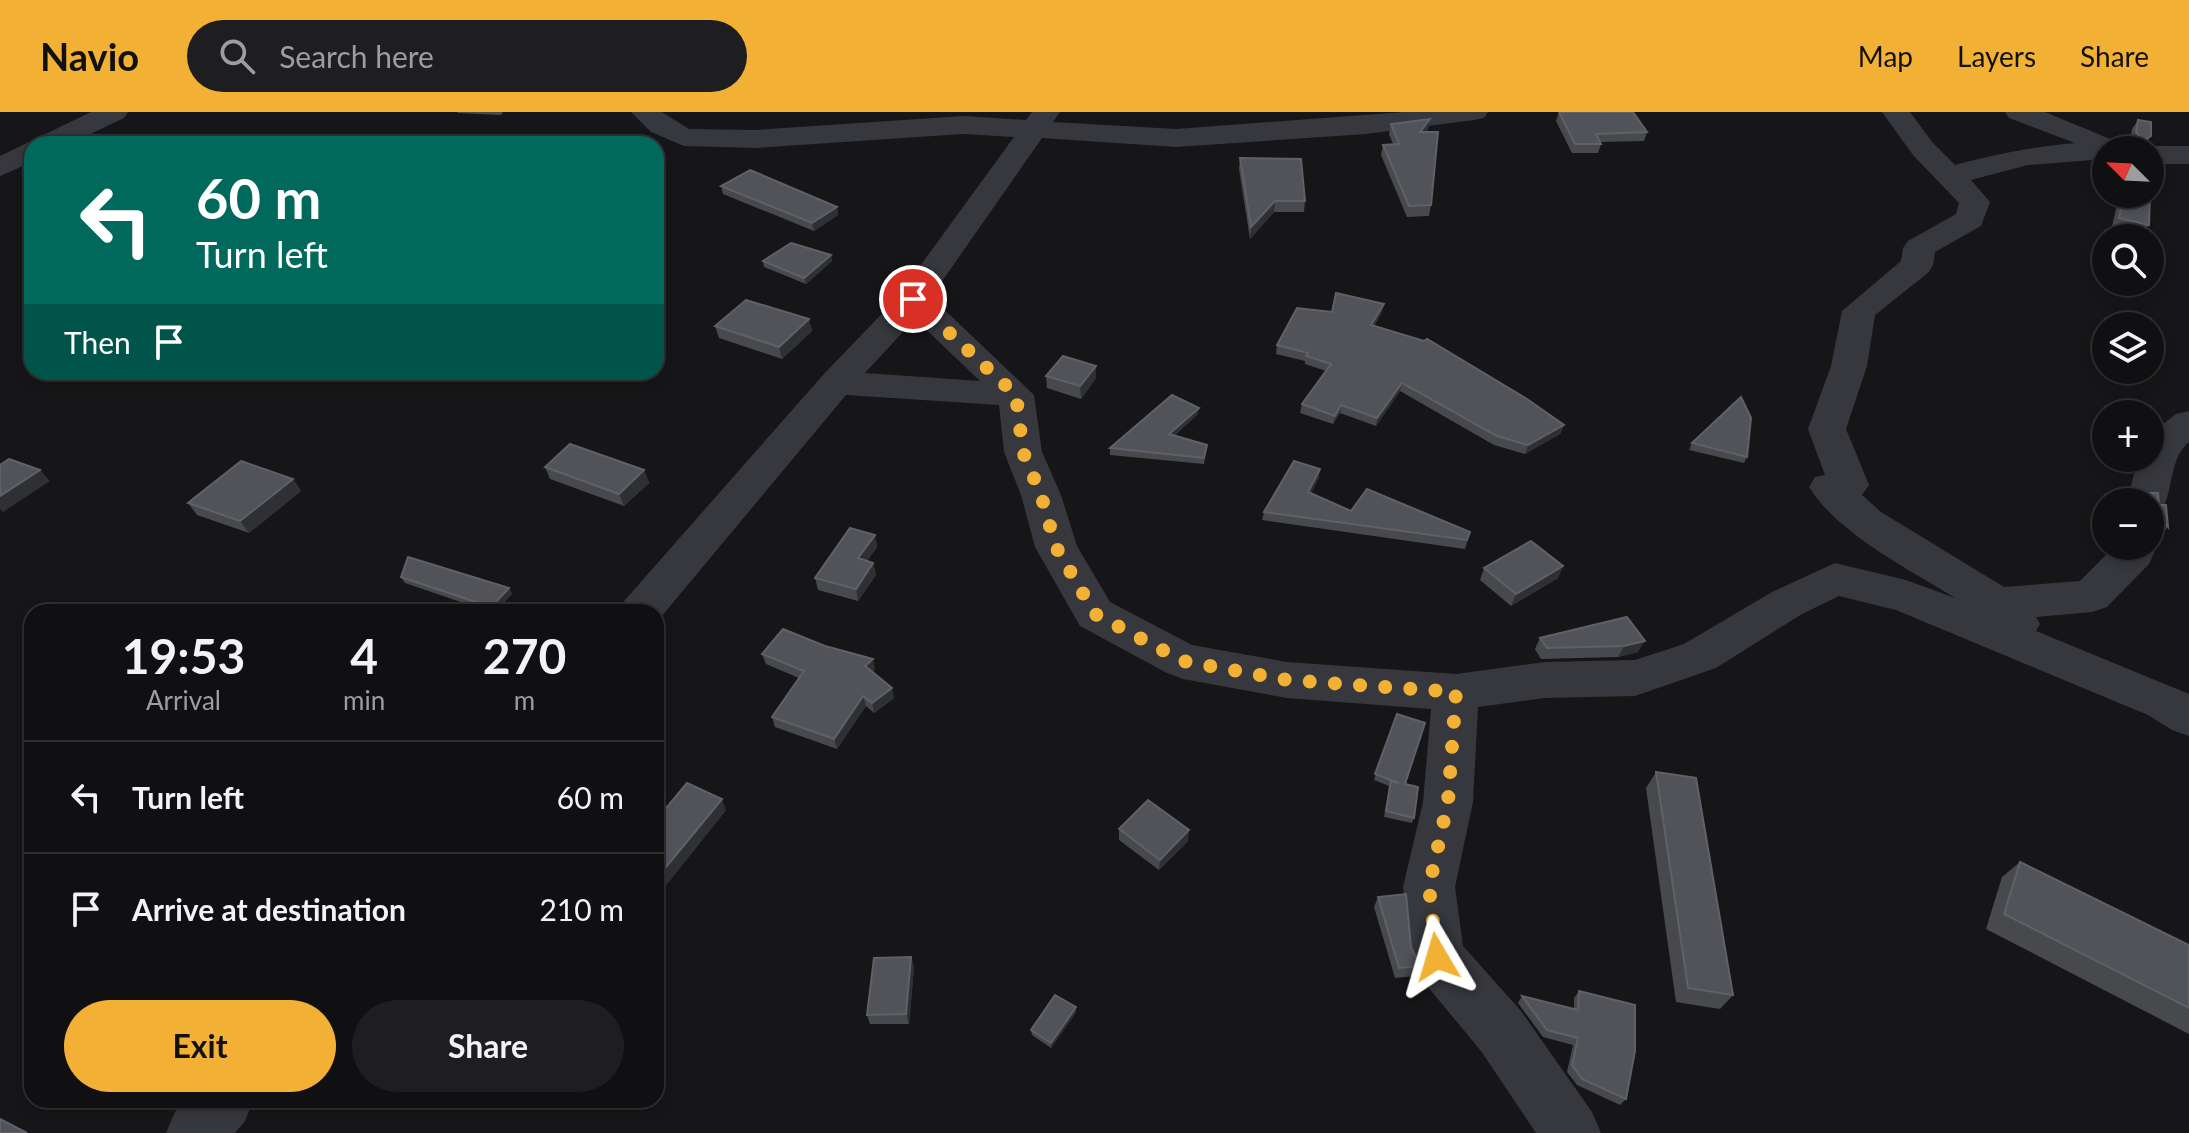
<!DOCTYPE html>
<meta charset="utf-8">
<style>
:root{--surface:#101012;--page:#1e1e20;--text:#f1f3f6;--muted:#9c9d9f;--line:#303032;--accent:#f2b134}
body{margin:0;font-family:Lato,sans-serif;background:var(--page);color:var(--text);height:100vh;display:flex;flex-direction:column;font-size:30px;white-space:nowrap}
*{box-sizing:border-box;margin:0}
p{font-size:26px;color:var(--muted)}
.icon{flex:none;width:44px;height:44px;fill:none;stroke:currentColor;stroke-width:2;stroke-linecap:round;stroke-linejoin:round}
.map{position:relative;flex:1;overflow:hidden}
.sheet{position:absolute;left:24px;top:492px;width:640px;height:504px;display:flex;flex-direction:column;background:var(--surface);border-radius:24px;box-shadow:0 4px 12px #0003,0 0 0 2px var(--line)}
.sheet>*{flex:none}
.guide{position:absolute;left:24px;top:24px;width:640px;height:244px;border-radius:24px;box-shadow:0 4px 12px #0003,0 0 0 2px var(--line);background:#00695c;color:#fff;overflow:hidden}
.needle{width:52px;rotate:294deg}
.fabs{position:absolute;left:2092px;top:24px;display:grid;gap:16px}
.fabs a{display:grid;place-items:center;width:72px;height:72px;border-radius:50%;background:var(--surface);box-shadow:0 4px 12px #0003,0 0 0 2px var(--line);font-size:40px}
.pin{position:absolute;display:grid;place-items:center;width:68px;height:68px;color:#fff;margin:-34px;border:4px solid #fff;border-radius:50%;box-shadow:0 2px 8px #0007}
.me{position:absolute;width:88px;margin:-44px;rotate:353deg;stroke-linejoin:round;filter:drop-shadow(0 0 6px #0008)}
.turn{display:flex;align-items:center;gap:28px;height:168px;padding:0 40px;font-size:36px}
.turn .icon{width:104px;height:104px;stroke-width:2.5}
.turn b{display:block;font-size:56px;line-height:68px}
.then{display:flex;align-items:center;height:76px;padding:0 40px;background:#0003;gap:16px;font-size:30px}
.eta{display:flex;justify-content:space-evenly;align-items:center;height:136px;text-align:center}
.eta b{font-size:48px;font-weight:700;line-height:56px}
.action{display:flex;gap:16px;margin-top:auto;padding:16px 40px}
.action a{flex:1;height:92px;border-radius:48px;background:var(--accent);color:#111;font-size:32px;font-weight:700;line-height:92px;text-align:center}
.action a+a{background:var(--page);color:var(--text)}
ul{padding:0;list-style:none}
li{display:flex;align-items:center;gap:24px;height:112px;padding:0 40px;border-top:2px solid var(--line)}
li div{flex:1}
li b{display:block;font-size:30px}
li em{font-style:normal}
header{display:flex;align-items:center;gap:48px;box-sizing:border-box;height:112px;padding:0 40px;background:var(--accent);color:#111}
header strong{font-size:38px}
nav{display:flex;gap:44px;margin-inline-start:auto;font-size:28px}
.search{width:560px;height:72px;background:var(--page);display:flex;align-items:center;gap:20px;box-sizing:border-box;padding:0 28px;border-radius:44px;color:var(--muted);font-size:30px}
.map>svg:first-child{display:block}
</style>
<header>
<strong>Navio</strong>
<div class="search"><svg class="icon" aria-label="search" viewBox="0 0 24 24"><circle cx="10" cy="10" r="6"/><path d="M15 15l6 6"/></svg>Search here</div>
<nav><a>Map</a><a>Layers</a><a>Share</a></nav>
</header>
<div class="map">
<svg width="2189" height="1021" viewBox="0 0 2189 1021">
<rect width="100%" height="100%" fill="#161618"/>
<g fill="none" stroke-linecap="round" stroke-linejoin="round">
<g fill="#37383d" fill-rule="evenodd">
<path d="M91 0H128L124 6 69 32H32V50L0 64V44Z"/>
<path d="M631 0H662L689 17 755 18 963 4 1026 8 1032 0H1060L1053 10 1176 17 1404 0H1488L1484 6 1474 8 1366 22 1176 35 1042 26 931 185 1034 283 1042 340 1061 383 1077 434 1110 490 1192 533 1287 550 1456 562 1545 550 1635 548 1684 532 1772 480 1835 451 1906 468 1955 486C1909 457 1838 422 1809 375L1815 365 1825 363 1808 317 1831 254 1842 199 1901 149 1903 136 1908 129 1956 102 1959 91 1913 43 1882 0H1910L1933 31 1955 53C1997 42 2032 35 2075 31L2009 6 2005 0H2045L2115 29 2129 31 2133 38H2106V47L2028 53 1971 68 1990 90 1981 114 1935 140 1933 153 1929 160 1875 203 1867 254 1846 317 1869 373 1862 383 1881 400 2004 475 2080 469 2115 434H2150L2151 424 2157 434 2149 452 2107 495 2092 500 2036 505 2040 512 2036 519 2189 582V624L2172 618 2148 603 1896 498 1839 484 1802 502 1716 556 1635 584 1545 586 1478 595 1473 690 1455 775 1463 834 1521 899 1592 1000 1601 1021H1536L1481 939 1418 863 1410 845 1403 775 1423 690 1431 597 1287 586 1183 567 1167 561 1080 514 1035 435 1021 383 1004 340 999 293 846 283 656 511V500H618L625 488 823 263 896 187 1014 25 963 22 755 36 684 34 651 20ZM915 207 980 269 865 261Z"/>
<path d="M2150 34H2189V52H2150V38H2139Z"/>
<path d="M2189 299V330C2169 346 2174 378 2161 400L2150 403V390H2127L2138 346H2150V322L2176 302Z"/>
<path d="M185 988H253L245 1009 235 1021H166L175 1000Z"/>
</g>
</g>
<g fill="#47494d">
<path d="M457 0H503L501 3 458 1Z"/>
<path d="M1559 0 1647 20 1644 29 1600 30 1601 32 1598 41H1572L1556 9Z"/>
<path d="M1430 7 1428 17 1426 20 1431 93 1429 104 1407 105 1381 43 1383 33 1393 32 1389 22 1391 12Z"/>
<path d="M2138 8 2151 24 2146 31 2150 38H2129L2133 33 2130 28 2132 17Z"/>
<path d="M1240 46 1305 89 1304 100H1274L1250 127 1239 57Z"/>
<path d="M721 74 837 95 838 103 814 119 723 82Z"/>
<path d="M2119 82H2150L2149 113 2142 122 2112 115Z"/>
<path d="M831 143 832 149 806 172 764 155 763 149Z"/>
<path d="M1332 200H1382L1374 214 1564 313 1560 322 1525 342 1494 333 1400 279 1376 314 1340 301 1333 312 1300 301 1302 292 1326 259 1305 252V249L1276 242 1277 233Z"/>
<path d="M809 207 812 219 782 247 719 226 715 214Z"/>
<path d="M1096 254V266L1081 287 1047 276 1046 264Z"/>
<path d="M1198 302 1174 324 1206 339 1204 352 1110 343V336Z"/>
<path d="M1692 331 1747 345 1744 351 1689 338Z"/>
<path d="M545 355 644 358 649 371 624 394 550 367Z"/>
<path d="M1319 365 1311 381 1351 399 1470 420 1465 437 1262 408 1264 400Z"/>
<path d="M293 367 301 379 249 421 197 403 188 391Z"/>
<path d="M2147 381 2159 393 2168 415 2157 427 2152 421 2150 423V390H2139Z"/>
<path d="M875 423 877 435 867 449 873 451 876 463 858 489 818 478 815 466Z"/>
<path d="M1563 454 1558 466 1511 494 1480 468 1484 456Z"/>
<path d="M401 465 509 476 512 482 495 500H490L405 471Z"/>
<path d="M1627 505 1638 540 1618 545 1541 547 1535 537 1540 526Z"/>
<path d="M762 542 875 557 873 559 894 586 874 601 866 594 837 637 775 615 772 605 799 566 766 552Z"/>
<path d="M1397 602 1405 672 1414 706 1412 711 1384 705 1389 674 1374 668Z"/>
<path d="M1656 660 1733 883 1720 897 1676 890 1646 676Z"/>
<path d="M726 698 663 777 656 774V708Z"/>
<path d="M1119 717 1188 729 1159 758 1119 728Z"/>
<path d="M2020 750 2189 833V922L1986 817 2002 765Z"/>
<path d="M1378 785 1411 835 1420 854 1415 864 1395 866 1374 795Z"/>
<path d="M911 845 914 855 909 912H870L867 903Z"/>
<path d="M1579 879 1626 987 1620 993 1577 973 1567 960 1573 933 1543 925 1518 891 1522 884 1574 897V886Z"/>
<path d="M1076 895V900L1051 936 1032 923 1031 918Z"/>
</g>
<g fill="#2f3033">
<path d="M1430 7 1428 17 1418 31 1420 20Z"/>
<path d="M1275 89 1274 100 1250 127 1251 115Z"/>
<path d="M837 95 838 103 814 119 812 111Z"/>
<path d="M831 143 832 149 806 172 804 166Z"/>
<path d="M1384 192 1382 200 1369 221 1371 213Z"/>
<path d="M809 207 812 219 782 247 779 235Z"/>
<path d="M1096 254V266L1081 287 1080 274Z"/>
<path d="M1402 271 1400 279 1376 314 1377 306Z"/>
<path d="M1341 293 1340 301 1333 312 1335 304Z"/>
<path d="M1199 296 1198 302 1168 329 1169 322Z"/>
<path d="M1564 313 1560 322 1525 342 1528 333Z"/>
<path d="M1320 357 1319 365 1307 389 1308 380Z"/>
<path d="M40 358 50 369 3 400 0 397V384Z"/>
<path d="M644 358 649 371 624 394 619 382Z"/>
<path d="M293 367 301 379 249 421 240 409Z"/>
<path d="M875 423 877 435 861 458 858 446Z"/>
<path d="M873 451 876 463 858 489 856 477Z"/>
<path d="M1563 454 1558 466 1511 494 1516 482Z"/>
<path d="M509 476 512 482 495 500H493L491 495Z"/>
<path d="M1645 529 1638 540 1618 545 1624 534Z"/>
<path d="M873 547 875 557 868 564 865 554Z"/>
<path d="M892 576 894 586 874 601 872 591Z"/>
<path d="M863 584 866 594 837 637 834 627Z"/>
<path d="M722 687 726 698 663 777 657 766Z"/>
<path d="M1189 718 1188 729 1159 758 1160 748Z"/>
<path d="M911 845 914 855 909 912 906 902Z"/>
<path d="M1076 895V900L1051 936V931Z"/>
</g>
<g fill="#525359" stroke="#5f6168" stroke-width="2">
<path d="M1559 0H1633L1647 20 1596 22 1601 32H1575Z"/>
<path d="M1430 7 1420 20H1438L1431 93 1409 94 1383 33 1399 32 1391 12Z"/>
<path d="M2138 8 2151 10V24L2142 30 2151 32 2150 63V38H2132L2133 32 2142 30 2136 19Z"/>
<path d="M1240 46 1301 47 1305 89H1275L1251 115Z"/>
<path d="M750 58 837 95 812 111 721 74Z"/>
<path d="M2123 82H2150L2149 113 2119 106Z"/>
<path d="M791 131 831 143 804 166 763 149Z"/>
<path d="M1336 181 1384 192 1371 213 1424 229 1427 227 1527 287 1564 313 1528 333 1497 324 1402 271 1377 306 1341 293 1335 304 1302 292 1331 252 1306 244 1308 241 1277 233 1297 196 1332 200Z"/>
<path d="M746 188 809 207 779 235 715 214Z"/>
<path d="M1063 244 1096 254 1080 274 1046 264Z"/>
<path d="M1172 283 1199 296 1169 322 1207 333 1204 346 1110 336Z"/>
<path d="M1741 285 1751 306 1747 345 1692 331Z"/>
<path d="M570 332 644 358 619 382 545 355Z"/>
<path d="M9 347 40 358 0 384V353Z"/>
<path d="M241 349 293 367 240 409 188 391Z"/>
<path d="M1294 349 1320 357 1308 380 1351 399 1367 377 1470 420 1467 428 1264 400Z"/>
<path d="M2147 381H2158L2159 393H2166L2168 415 2163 409 2159 413 2150 410V390H2144Z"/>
<path d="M850 416 875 423 858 446 873 451 856 477 815 466Z"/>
<path d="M1531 429 1563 454 1516 482 1484 456Z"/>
<path d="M408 445 509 476 491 495 401 465Z"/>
<path d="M1627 505 1645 529 1624 534 1547 536 1540 526Z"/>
<path d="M783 517 825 534 873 547 865 554 892 576 872 591 863 584 834 627 772 605 804 559 762 542Z"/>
<path d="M1397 602 1425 611 1405 672 1418 675 1414 706 1386 699 1391 669 1399 671 1375 662Z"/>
<path d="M1656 660 1696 666 1733 883 1688 876Z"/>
<path d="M687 671 722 687 657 766 656 708Z"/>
<path d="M1148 688 1189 718 1160 748 1119 717Z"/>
<path d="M2020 750 2189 833V896L2004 802Z"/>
<path d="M1406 782 1411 835 1420 854 1399 856 1378 785Z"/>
<path d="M911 845 906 902 867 903 874 846Z"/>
<path d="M1579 879 1635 893V939L1626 987 1582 967 1572 953 1578 926 1547 918 1522 884 1578 898Z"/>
<path d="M1055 883 1076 895 1051 931 1031 918Z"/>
<path d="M0 1007 27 1021H0Z"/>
</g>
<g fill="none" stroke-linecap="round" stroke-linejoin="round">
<path stroke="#f2b134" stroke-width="14" stroke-dasharray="0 25.2" d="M913 187 1016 283 1023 340 1041 383 1056 435 1095 502 1183 549 1287 568 1456 580 1448 690 1429 775 1437 845"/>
</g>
</svg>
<div class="fabs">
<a><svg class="needle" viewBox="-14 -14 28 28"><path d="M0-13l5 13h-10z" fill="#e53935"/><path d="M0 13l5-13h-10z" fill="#9c9d9f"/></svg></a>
<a><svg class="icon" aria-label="search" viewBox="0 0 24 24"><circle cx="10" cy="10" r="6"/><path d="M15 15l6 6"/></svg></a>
<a><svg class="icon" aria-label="layers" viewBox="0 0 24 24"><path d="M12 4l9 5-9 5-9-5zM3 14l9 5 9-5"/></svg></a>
<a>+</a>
<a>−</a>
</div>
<div class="pin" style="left:913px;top:187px;background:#d93025"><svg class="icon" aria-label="arrive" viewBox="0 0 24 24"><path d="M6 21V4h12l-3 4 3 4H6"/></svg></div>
<svg class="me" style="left:1437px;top:845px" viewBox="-20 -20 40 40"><path d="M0-17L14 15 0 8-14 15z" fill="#f2b134" stroke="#fff" stroke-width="4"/></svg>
<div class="guide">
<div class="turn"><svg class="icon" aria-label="left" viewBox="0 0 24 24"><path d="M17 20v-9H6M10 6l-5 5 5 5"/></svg><div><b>60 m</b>Turn left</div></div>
<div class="then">Then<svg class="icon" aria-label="arrive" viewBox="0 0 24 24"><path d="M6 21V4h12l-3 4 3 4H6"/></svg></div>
</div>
<section class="sheet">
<div class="eta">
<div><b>19:53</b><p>Arrival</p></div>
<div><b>4</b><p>min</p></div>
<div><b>270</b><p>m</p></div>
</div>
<ul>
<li><svg class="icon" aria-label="left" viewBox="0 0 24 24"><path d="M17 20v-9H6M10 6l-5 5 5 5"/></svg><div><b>Turn left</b></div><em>60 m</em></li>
<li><svg class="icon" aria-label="arrive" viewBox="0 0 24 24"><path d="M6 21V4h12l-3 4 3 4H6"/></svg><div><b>Arrive at destination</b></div><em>210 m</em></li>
</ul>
<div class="action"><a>Exit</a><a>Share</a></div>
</section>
</div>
